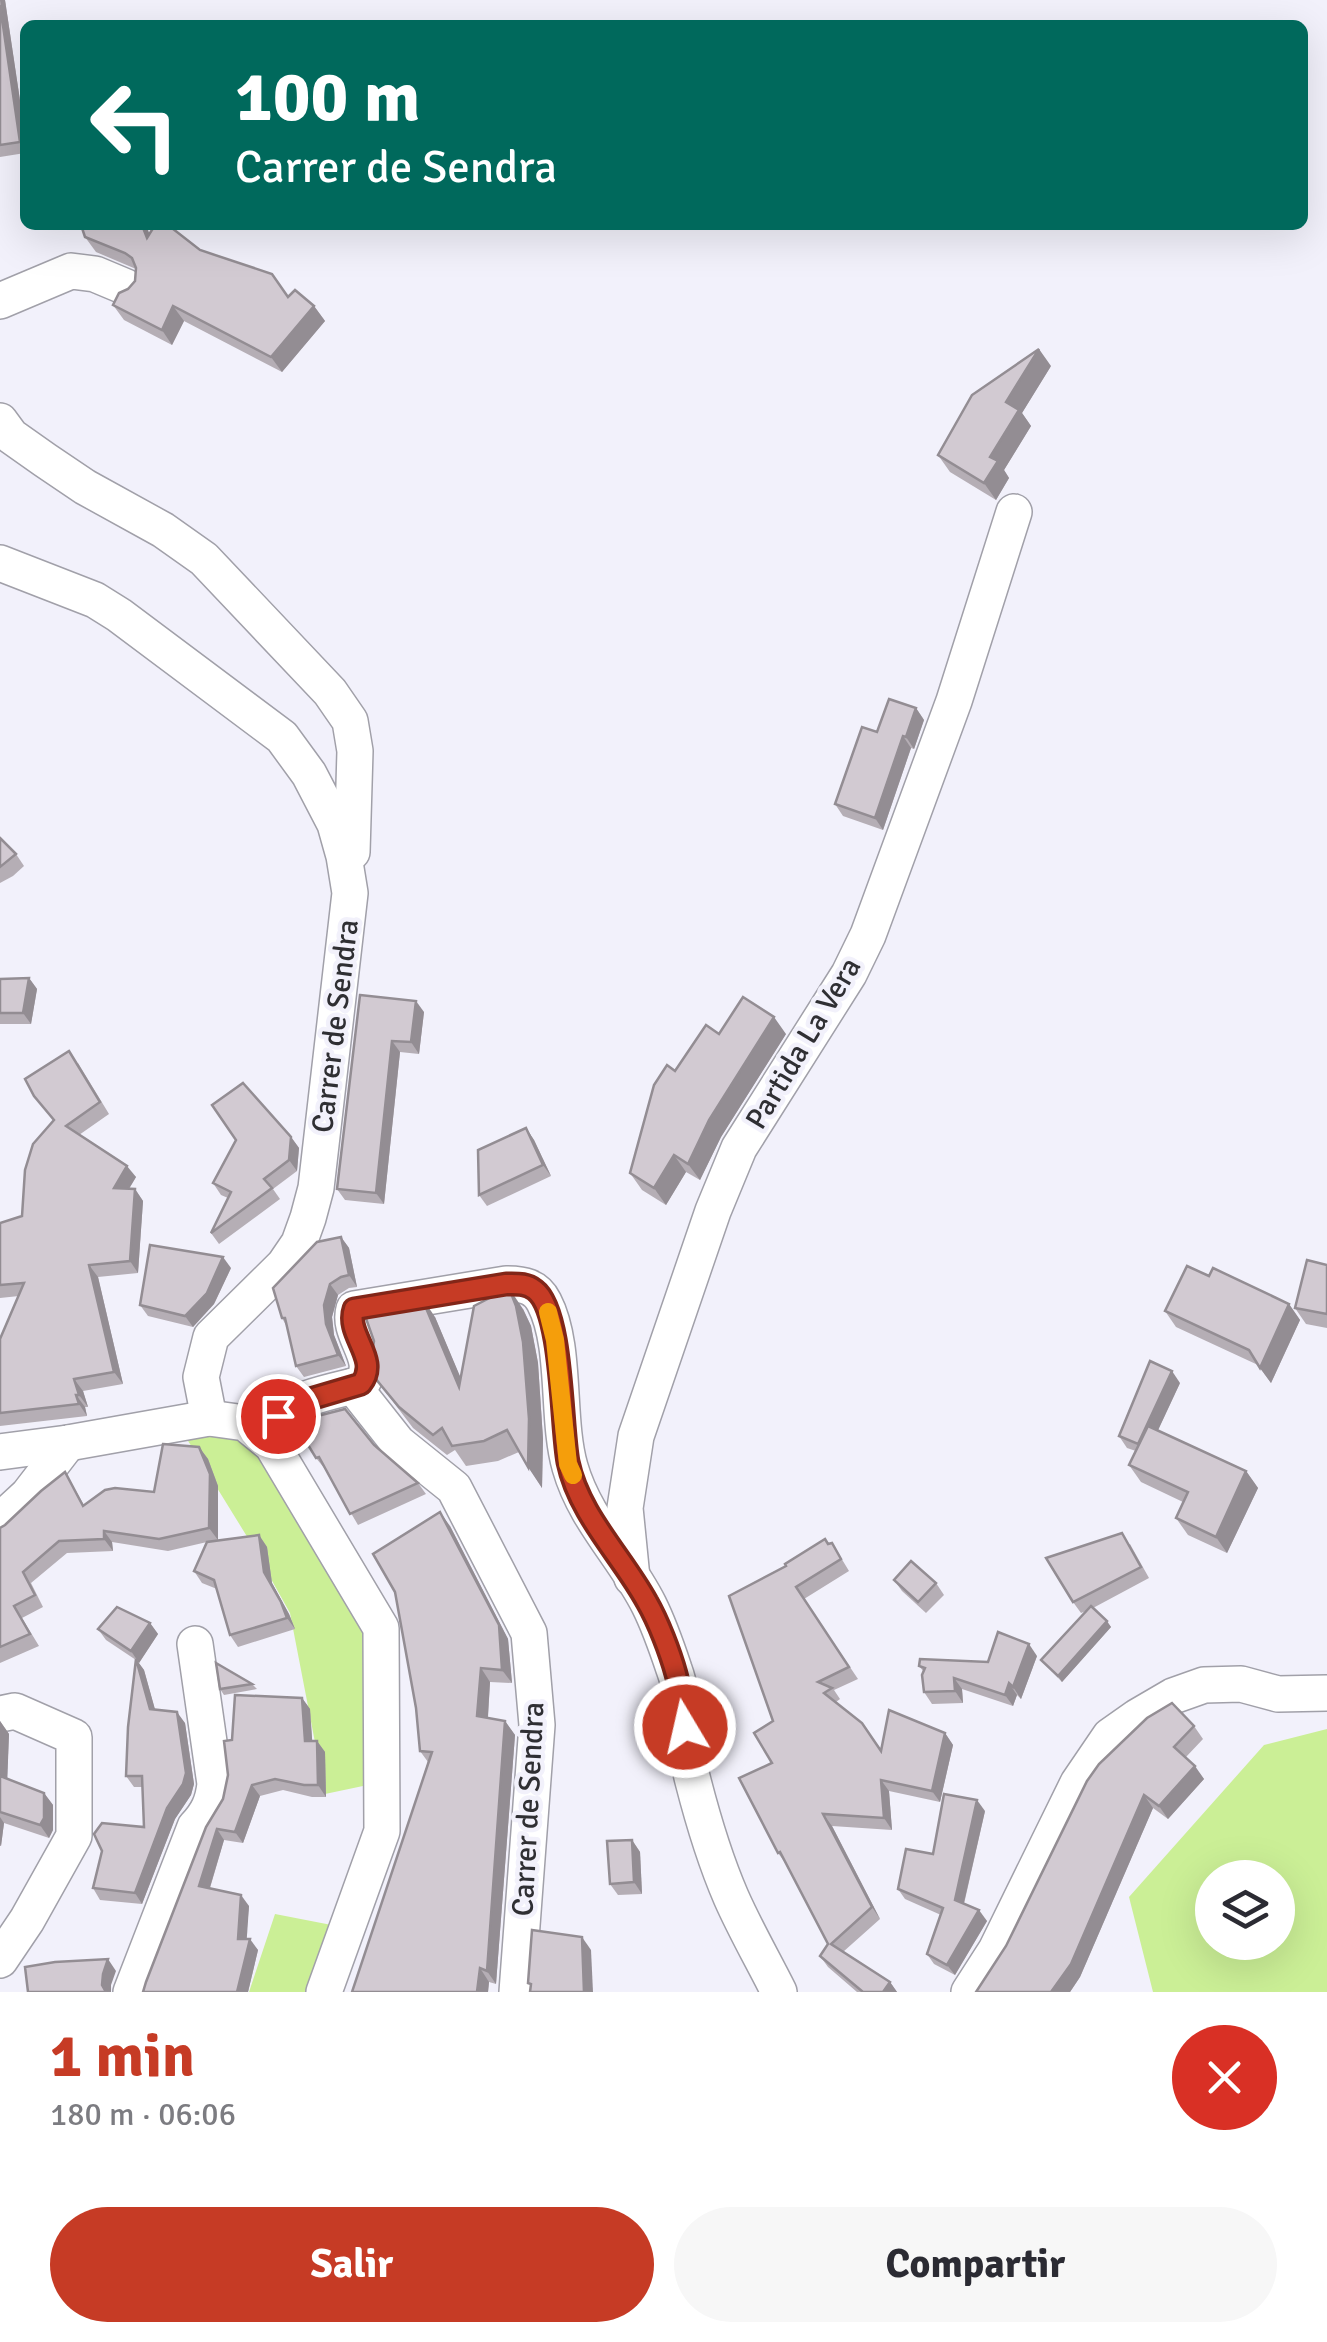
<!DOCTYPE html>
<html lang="es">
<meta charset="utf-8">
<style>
:root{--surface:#fff;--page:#f7f7f7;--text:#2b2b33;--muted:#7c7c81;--accent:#c63b25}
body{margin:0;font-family:Signika,sans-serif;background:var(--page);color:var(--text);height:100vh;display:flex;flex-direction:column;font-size:38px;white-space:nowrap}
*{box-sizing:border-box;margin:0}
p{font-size:32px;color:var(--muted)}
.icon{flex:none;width:55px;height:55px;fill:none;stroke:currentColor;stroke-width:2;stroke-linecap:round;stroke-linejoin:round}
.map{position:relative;height:1992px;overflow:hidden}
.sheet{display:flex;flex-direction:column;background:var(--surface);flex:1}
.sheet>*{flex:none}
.hud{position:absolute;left:20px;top:20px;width:1288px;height:210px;border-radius:15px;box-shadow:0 10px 40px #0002;background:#00695c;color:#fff;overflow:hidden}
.buttons{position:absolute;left:1195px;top:1860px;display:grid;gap:20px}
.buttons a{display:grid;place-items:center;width:100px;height:100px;border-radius:50%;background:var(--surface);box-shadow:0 10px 40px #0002;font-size:50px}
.pin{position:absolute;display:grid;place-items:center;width:85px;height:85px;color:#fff;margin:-42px;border:5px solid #fff;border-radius:50%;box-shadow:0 2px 10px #0007}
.me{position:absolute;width:110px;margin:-55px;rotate:351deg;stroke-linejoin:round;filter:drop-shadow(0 0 8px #0008)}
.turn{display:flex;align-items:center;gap:35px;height:210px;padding:0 50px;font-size:45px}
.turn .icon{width:130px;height:130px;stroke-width:2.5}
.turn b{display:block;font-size:70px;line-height:85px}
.round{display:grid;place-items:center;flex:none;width:105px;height:105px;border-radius:52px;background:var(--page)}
.head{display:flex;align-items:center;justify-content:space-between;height:170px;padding:0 50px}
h1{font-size:60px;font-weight:700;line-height:75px;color:var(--accent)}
.button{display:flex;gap:20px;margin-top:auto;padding:20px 50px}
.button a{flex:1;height:115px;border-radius:60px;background:var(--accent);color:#fff;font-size:40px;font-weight:700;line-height:115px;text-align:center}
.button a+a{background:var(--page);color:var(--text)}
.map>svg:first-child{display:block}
</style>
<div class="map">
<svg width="1327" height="1992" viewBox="0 0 1327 1992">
<rect width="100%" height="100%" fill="#f2f1fb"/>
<g fill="#cbef96" fill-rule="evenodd">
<path d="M177 1423H245L381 1628 382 1782 325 1794 290 1613 251 1543Z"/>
<path d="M1327 1729V1992H1153L1129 1897 1264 1745ZM1212 1878H1278V1942H1212Z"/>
<path d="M275 1914 347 1928 324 1992H249Z"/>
</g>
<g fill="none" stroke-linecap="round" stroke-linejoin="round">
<g stroke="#a1a0a9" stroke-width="38">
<g id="minor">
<path d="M0 301 71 271 95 274 126 287"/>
<path d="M0 421 11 436 45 460 85 487 163 530 204 559 330 692 350 721 355 751 352 852"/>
<path d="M0 563 95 600 119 615 282 737 309 774 335 824 344 856 350 893 316 1188 308 1218 299 1243 284 1265 211 1337 201 1377 209 1418"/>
<path d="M353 1386 398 1443 454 1488 529 1633 537 1725 517 1992"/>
<path d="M272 1445C272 1435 273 1424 279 1415 292 1398 340 1390 361 1384 381 1360 346 1335 354 1309L506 1284C523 1284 536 1286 544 1302 567 1346 556 1419 570 1467 585 1520 625 1557 649 1605 659 1625 667 1648 674 1669 687 1704 683 1745 693 1781 703 1820 715 1860 731 1897 745 1929 763 1960 779 1992"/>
<path d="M0 1452 68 1443 209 1418 245 1423 272 1445 381 1628 382 1831 324 1992"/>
<path d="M0 1521 28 1495 68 1443"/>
<path d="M632 1578 625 1508 636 1436 713 1211 739 1148 849 974 868 935 954 701 1014 512"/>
<path d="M0 1714 15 1711 74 1737V1836L27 1920 0 1960"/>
<path d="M131 1992 195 1827C208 1813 213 1802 215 1784L195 1644"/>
<path d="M969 1992 996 1950 1078 1783 1110 1736 1137 1717 1173 1696 1204 1685 1241 1684 1278 1694 1327 1693"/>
</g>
</g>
<use href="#minor" stroke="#fff" stroke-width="35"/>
</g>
<g fill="#b5aeb5">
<path d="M0 0H5L25 134V153L0 157Z"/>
<path d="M150 234 200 250 288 297 314 306 325 321 282 372 184 321 172 345 124 320 113 305 135 281 136 269 96 252 85 237Z"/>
<path d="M1051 366 1022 413 1031 426 1004 470 1009 478 996 500 950 472 938 455Z"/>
<path d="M916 708 924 720 914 749 911 748 883 830 843 816 835 804 877 732Z"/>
<path d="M0 838 16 854 24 866 13 876 0 883Z"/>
<path d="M29 978 37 989 31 1024H0V979Z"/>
<path d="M360 995 424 1012 419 1054 400 1052 384 1204 345 1200 337 1189Z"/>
<path d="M719 1034H786L721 1137 700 1180 686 1172 666 1205 642 1190 630 1173 675 1071Z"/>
<path d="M78 1063 109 1114 79 1135 136 1177 129 1189H135L143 1201 138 1273 98 1277 123 1384 83 1391 88 1407H85L87 1416 0 1426V1339L19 1296 0 1298V1223L22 1216 54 1121 34 1096Z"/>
<path d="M526 1128 534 1140 551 1176 487 1206 479 1195Z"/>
<path d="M291 1137 299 1148 297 1171 273 1189 280 1199 219 1244 211 1233 228 1198 221 1195 213 1183 236 1140Z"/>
<path d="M341 1237 349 1248 357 1287 349 1288 338 1295 332 1317 334 1335 346 1366 304 1377 296 1366 287 1327 282 1318Z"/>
<path d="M1327 1265V1328L1306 1324 1295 1308Z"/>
<path d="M231 1268 214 1304 193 1327 148 1316 140 1305Z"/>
<path d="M1209 1276 1289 1304 1300 1320 1271 1383 1258 1365 1176 1327 1165 1311Z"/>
<path d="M523 1309 531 1326 538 1363 543 1439 542 1488 519 1452 498 1461 466 1466 455 1450 447 1455 413 1428 375 1378 374 1341 435 1317 460 1377Z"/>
<path d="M1180 1383 1158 1430 1246 1471 1258 1488 1227 1553 1188 1535 1176 1518 1183 1502 1141 1482 1129 1465 1136 1451 1127 1448 1119 1436Z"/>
<path d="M374 1445 418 1483 426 1494 358 1525 325 1469 316 1458Z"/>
<path d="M199 1447 208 1459 218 1486V1540L259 1535 267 1547 272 1583 289 1614 295 1629 238 1647 230 1635 217 1589 202 1583 194 1571 207 1542 168 1551 112 1542 113 1551 67 1553 31 1583 43 1607 22 1618 39 1646 0 1663V1528L5 1525 65 1472 84 1505 154 1492Z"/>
<path d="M450 1526 508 1639 512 1683 490 1682 488 1718 505 1721 515 1735 496 1984 489 1982 488 1992H352L428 1762 420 1751Z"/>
<path d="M832 1543 849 1571 804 1599 858 1679 834 1690 840 1699 836 1702 881 1751 945 1733 953 1745 940 1802 889 1791 892 1830 832 1826 880 1919 843 1952 890 1982 897 1992H857L828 1967 820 1956 828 1944 787 1865 778 1853 772 1763 773 1721 729 1596Z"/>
<path d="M1130 1544 1149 1578 1093 1608 1111 1627 1062 1682 1041 1660 1086 1611 1081 1613 1073 1602Z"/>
<path d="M894 1580 936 1583 944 1595 926 1613 902 1591Z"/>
<path d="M150 1623 158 1634 139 1663 137 1661 144 1670 155 1710 185 1723 194 1784 191 1795 175 1819 142 1904 100 1900 93 1888 144 1827 142 1787H134L126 1776 136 1660 106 1640 98 1629Z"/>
<path d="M1037 1656 1021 1699 1017 1695 1013 1706 962 1689 963 1703 932 1704 924 1692V1672L919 1666 988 1662Z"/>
<path d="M252 1684 257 1689 224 1695 220 1689Z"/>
<path d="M302 1698 310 1709 312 1741H317L325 1752 326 1797H312L283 1790 260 1796 243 1843 224 1840 210 1888 249 1906 246 1939 258 1950 248 1992H143L223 1799 228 1775 232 1740Z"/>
<path d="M0 1721 9 1734 7 1779 44 1793 53 1805V1830L49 1838 4 1823 1 1846H0Z"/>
<path d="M1194 1726 1203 1739 1186 1757 1204 1779 1168 1819 1153 1808 1080 1977 1070 1992H976L1006 1946 1087 1781Z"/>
<path d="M985 1811 964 1904 987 1921 955 1975 934 1964 927 1954 941 1915 905 1899 898 1889Z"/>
<path d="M632 1840 640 1852 642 1894 618 1895 610 1884Z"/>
</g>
<g fill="#938d93">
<path d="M0 0H5L25 134V149L20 142Z"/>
<path d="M142 225H146L157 253 147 238Z"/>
<path d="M173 306 184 321 172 345 162 330Z"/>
<path d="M314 306 325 321 282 372 271 357Z"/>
<path d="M1039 349 1051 366 1022 413 1031 426 1004 470 1009 478 996 500 984 483 990 457 1006 402Z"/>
<path d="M916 708 924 720 914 749 906 737Z"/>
<path d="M903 736 911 748 883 830 875 818Z"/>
<path d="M29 978 37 989 31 1024 23 1013Z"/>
<path d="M416 1001 424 1012 419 1054 411 1042Z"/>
<path d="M774 1017 786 1034 721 1137 700 1180 688 1164 709 1120Z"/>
<path d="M392 1041 400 1052 384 1204 376 1193Z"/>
<path d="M526 1128 534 1140 551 1176 543 1165Z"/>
<path d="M291 1137 299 1148 297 1171 289 1160Z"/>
<path d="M674 1155 686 1172 666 1205 654 1188Z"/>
<path d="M127 1166 136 1177 122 1200 114 1188Z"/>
<path d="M135 1189 143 1201 138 1273 130 1261Z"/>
<path d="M341 1237 349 1248 357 1287 349 1275Z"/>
<path d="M223 1257 231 1268 214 1304 193 1327 185 1316Z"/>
<path d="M89 1265 98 1277 123 1384 114 1372Z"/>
<path d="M330 1284 338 1295 332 1317 334 1335 346 1366 338 1355 326 1324 324 1305Z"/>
<path d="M509 1288 523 1309 531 1326 538 1363 543 1439 542 1488 528 1467Z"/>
<path d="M421 1296 435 1317 473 1407 459 1387Z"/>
<path d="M1289 1304 1300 1320 1271 1383 1260 1368Z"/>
<path d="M1172 1371 1180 1383 1146 1456 1138 1444Z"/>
<path d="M74 1379 83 1391 88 1407 79 1395Z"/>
<path d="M76 1395 85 1407 87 1416 79 1404Z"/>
<path d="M199 1447 208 1459 218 1486V1540L209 1528Z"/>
<path d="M1246 1471 1258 1488 1227 1553 1216 1537Z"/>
<path d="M440 1512 450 1526 508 1639 512 1683 502 1670Z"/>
<path d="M104 1531 112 1542 113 1551 104 1539Z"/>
<path d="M259 1535 267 1547 272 1583 289 1614 295 1629 287 1618 264 1572Z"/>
<path d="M1107 1621 1111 1627 1062 1682 1058 1676Z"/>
<path d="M150 1623 158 1634 139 1663 131 1651Z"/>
<path d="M1029 1644 1037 1656 1021 1699 1013 1687Z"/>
<path d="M136 1659 144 1670 158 1720 150 1709Z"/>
<path d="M481 1668 490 1682 487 1730 477 1716Z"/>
<path d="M954 1678 962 1689 963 1703 955 1691Z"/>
<path d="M1009 1683 1017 1695 1013 1706 1005 1695Z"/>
<path d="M302 1698 310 1709 313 1752 305 1741Z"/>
<path d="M177 1712 185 1723 194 1784 191 1795 175 1819 142 1904 135 1893Z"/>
<path d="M0 1721 9 1734 7 1788 0 1779Z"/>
<path d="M505 1721 515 1735 496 1984 487 1971Z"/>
<path d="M945 1733 953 1745 940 1802 932 1791Z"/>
<path d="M317 1741 325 1752 326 1797 318 1785Z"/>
<path d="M1195 1766 1204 1779 1168 1819 1159 1806Z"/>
<path d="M881 1780 889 1791 892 1830 884 1818Z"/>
<path d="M252 1785 260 1796 243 1843 235 1832Z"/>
<path d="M44 1793 53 1805V1830L49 1838 40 1825Z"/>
<path d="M1144 1795 1153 1808 1080 1977 1070 1992H1051Z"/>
<path d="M977 1800 985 1811 962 1911 955 1900Z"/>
<path d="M823 1814 832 1826 880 1919 872 1907Z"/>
<path d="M0 1817 4 1823 1 1846 0 1844Z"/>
<path d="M217 1829 224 1840 207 1897 199 1886Z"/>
<path d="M632 1840 640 1852 642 1894 634 1882Z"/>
<path d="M241 1895 249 1906 246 1950 238 1939Z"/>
<path d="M979 1910 987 1921 955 1975 947 1965Z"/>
<path d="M582 1937 591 1950 593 1992H584Z"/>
<path d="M250 1939 258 1950 248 1992H237Z"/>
<path d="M108 1959 116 1971 111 1985V1992H106L102 1985 103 1974Z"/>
<path d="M480 1968 489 1982 488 1992H477Z"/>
<path d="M890 1982 897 1992H883Z"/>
</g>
<g fill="#d2cad2" stroke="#938d93" stroke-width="2.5">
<path d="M0 5 20 142 0 145Z"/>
<path d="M81 225H142L147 238 155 225H168L200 250 272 274 288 297 295 290 314 306 271 357 173 306 162 330 113 305 119 293 128 289 135 281 136 268 132 258 125 253 85 237Z"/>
<path d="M1039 349 1006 402 1019 410 990 457 998 461 984 483 938 455 972 395Z"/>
<path d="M889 699 916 708 906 737 903 736 875 818 835 804 862 727 877 732Z"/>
<path d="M0 838 16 854 0 867Z"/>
<path d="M29 978 23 1013H0V979Z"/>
<path d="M360 995 416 1001 411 1042 392 1041 376 1193 337 1189Z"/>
<path d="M743 997 774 1017 709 1120 688 1164 674 1155 654 1188 630 1173 654 1085 667 1065 675 1071 706 1025 719 1034Z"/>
<path d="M69 1051 100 1102 66 1126 127 1166 114 1188 135 1189 130 1261 89 1265 114 1372 74 1379 79 1395H76L79 1404 0 1413V1339L24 1283 0 1285V1223L22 1216 25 1170 33 1144 54 1120 34 1096 25 1079Z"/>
<path d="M243 1083 291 1137 289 1160 264 1179 272 1188 211 1233 231 1192 213 1183 236 1140 212 1105Z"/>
<path d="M526 1128 543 1165 479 1195 478 1150Z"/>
<path d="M341 1237 349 1275 341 1277 330 1284 324 1305 326 1324 338 1355 296 1366 285 1318H282L273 1288 317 1242Z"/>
<path d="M150 1245 223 1257 207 1293 185 1316 140 1305Z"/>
<path d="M1307 1260 1327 1265V1314L1295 1308Z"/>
<path d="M1187 1266 1209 1276 1213 1268 1289 1304 1260 1368 1249 1350 1165 1311Z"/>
<path d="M509 1288 516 1306 523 1342 529 1419 528 1467 507 1430 484 1441 452 1446 442 1428 433 1435 399 1407 375 1378 370 1365 374 1341 362 1307 421 1296 459 1387 474 1306Z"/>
<path d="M1150 1361 1172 1371 1138 1444 1119 1436Z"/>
<path d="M345 1409 374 1445 418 1483 350 1514 319 1457 316 1458 294 1422Z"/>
<path d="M1148 1426 1246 1471 1216 1537 1176 1518 1188 1492 1129 1465Z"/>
<path d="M163 1444 199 1447 210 1474 209 1528 159 1539 104 1531V1539L59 1541 23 1572 35 1595 14 1606 30 1634 0 1647V1528L5 1525 41 1491 65 1472 83 1506 105 1490 115 1488 154 1492Z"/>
<path d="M440 1512 499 1625 502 1670 481 1668 477 1716 505 1721 487 1971 480 1968 477 1992H352L432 1752 420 1751 416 1708 395 1592 373 1554Z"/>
<path d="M1122 1533 1141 1567 1073 1602 1046 1558Z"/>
<path d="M259 1535 264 1572 281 1602 287 1618 230 1635 214 1580 194 1571 207 1542Z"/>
<path d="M825 1539 828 1544 832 1543 841 1559 796 1587 849 1667 818 1682 832 1688 824 1693 862 1723 881 1751 889 1710 945 1733 932 1791 881 1780 884 1818 823 1814 872 1907 831 1944 890 1982 883 1992H863L820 1956 828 1944 780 1852 778 1853 739 1778 772 1763 754 1733 773 1721 729 1596 786 1566 785 1564Z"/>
<path d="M911 1561 936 1583 918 1602 894 1580Z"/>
<path d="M1091 1606 1107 1621 1058 1676 1041 1660Z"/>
<path d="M117 1607 150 1623 131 1651 98 1629Z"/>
<path d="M998 1632 1029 1644 1013 1687 1009 1683 1005 1695 954 1678 955 1691 924 1692 922 1675 925 1668 919 1666 920 1659 988 1662Z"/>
<path d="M136 1659 150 1709 177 1712 186 1773 183 1784 167 1808 135 1893 93 1888 102 1851 94 1834 102 1823 144 1827 142 1776H126L128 1727Z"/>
<path d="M216 1663 252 1684 220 1689Z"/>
<path d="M235 1695 302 1698 305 1741H317L318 1785H304L275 1779 252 1785 235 1832 217 1829 199 1886 241 1895 238 1939H250L237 1992H143L146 1982 206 1827 223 1799 228 1775 224 1741 232 1740Z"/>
<path d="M1172 1703 1194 1726 1174 1747 1195 1766 1159 1806 1144 1795 1071 1964 1051 1992H976L1006 1946 1087 1781 1099 1764 1147 1718Z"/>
<path d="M0 1776 44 1793V1818L40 1825 0 1812Z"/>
<path d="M944 1794 977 1800 955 1900 979 1910 947 1965 927 1954 943 1908 898 1889 906 1849 933 1854Z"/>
<path d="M632 1840 634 1882 610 1884 607 1841Z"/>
<path d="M532 1930 582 1937 584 1992H530L531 1984 528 1983Z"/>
<path d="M108 1959 103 1974 102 1985 106 1992H28L25 1967 55 1962Z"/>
</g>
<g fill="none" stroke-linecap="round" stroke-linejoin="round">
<g stroke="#812618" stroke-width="25">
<path id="route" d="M278 1416 290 1405 361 1384C381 1359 345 1335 354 1309L506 1284C517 1284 526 1283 535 1290 563 1311 561 1426 568 1462 579 1515 622 1556 647 1602 658 1621 670 1652 676 1674 681 1691 682 1709 685 1727"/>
</g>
<use href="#route" stroke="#c63b25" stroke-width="18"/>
<path stroke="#f59e0b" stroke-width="18" d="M548 1312 555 1340 568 1464 573 1475"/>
</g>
<g text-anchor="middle" stroke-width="9" stroke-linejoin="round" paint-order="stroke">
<g font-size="30" fill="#2f2f33" stroke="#f2f1fb">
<text transform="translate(335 1026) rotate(-83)" y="10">Carrer de Sendra</text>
<text transform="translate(803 1043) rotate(-59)" y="10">Partida La Vera</text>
<text transform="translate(528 1809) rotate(-87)" y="10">Carrer de Sendra</text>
</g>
</g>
</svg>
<div class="buttons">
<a><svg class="icon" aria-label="layers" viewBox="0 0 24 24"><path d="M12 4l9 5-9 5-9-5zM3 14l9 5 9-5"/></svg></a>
</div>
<div class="pin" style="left:278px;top:1416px;background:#d93025"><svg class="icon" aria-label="arrive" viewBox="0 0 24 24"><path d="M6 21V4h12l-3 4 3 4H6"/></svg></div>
<svg class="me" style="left:685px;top:1727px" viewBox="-20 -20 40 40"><circle r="17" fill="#c63b25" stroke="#fff" stroke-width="3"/><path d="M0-11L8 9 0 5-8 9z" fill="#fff"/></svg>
<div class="hud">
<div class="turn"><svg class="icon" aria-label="left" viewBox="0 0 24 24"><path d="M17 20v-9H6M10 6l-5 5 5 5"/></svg><div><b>100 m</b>Carrer de Sendra</div></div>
</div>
</div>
<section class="sheet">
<div class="head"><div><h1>1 min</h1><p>180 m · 06:06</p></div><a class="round" style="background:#d93025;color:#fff"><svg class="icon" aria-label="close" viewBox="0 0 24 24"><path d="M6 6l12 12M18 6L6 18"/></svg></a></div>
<div class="button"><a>Salir</a><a>Compartir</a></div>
</section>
